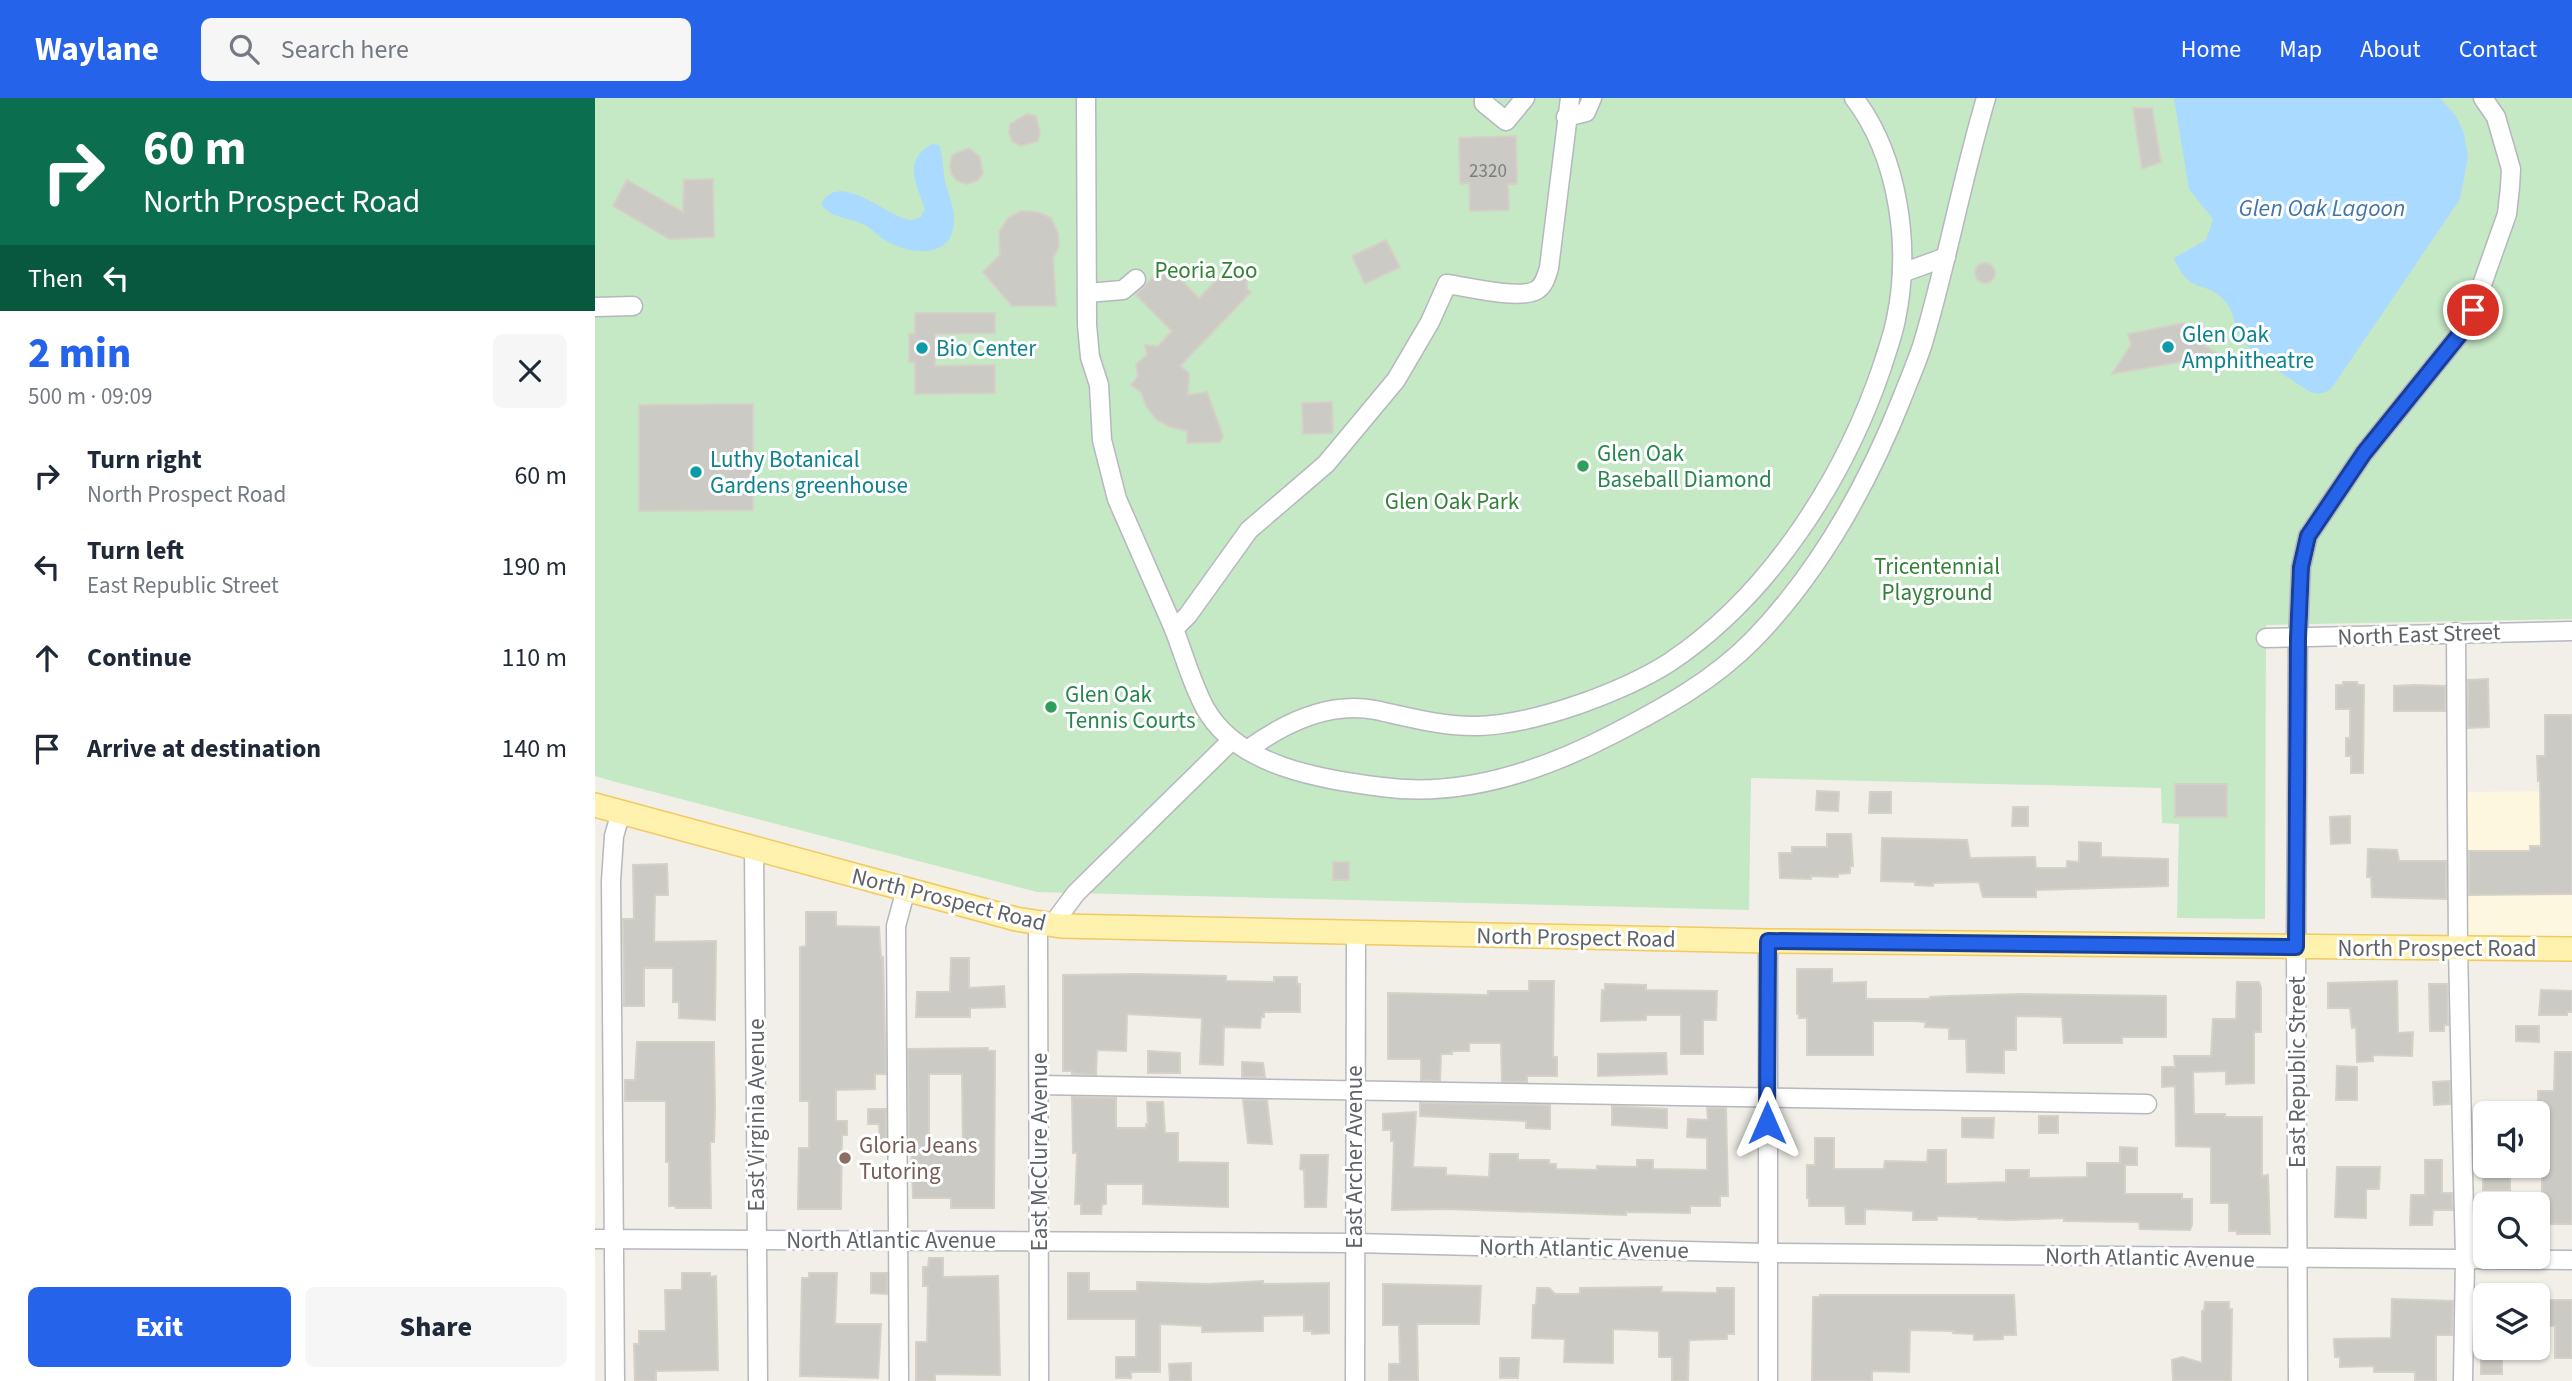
<!DOCTYPE html>
<meta charset="utf-8">
<style>
:root{--surface:#fff;--page:#f6f6f7;--text:#1f2937;--muted:#747a83;--accent:#2563eb}
body{margin:0;font-family:"Source Sans 3",sans-serif;background:var(--page);color:var(--text);height:100vh;display:flex;flex-direction:column;font-size:26px;white-space:nowrap}
*{box-sizing:border-box;margin:0}
p{font-size:23px;color:var(--muted)}
.icon{flex:none;width:38px;height:38px;fill:none;stroke:currentColor;stroke-width:2;stroke-linecap:round;stroke-linejoin:round}
.map{position:relative;flex:1;overflow:hidden}
.panel{display:flex;flex-direction:column;background:var(--surface);width:595px}
.panel>*{flex:none}
.hud{background:#0b6e4f;color:#fff;overflow:hidden}
.tools{position:absolute;left:1878px;top:1003px;display:grid;gap:14px}
.tools a{display:grid;place-items:center;width:77px;height:77px;border-radius:10px;background:var(--surface);box-shadow:0 2px 5px #0004;font-size:35px}
.pin{position:absolute;display:grid;place-items:center;width:60px;height:60px;color:#fff;margin:-30px;border:4px solid #fff;border-radius:50%;box-shadow:0 2px 7px #0007}
.me{position:absolute;width:77px;margin:-38px;rotate:0deg;stroke-linejoin:round;filter:drop-shadow(0 0 5px #0008)}
.turn{display:flex;align-items:center;gap:24px;height:147px;padding:0 28px;font-size:32px}
.turn .icon{width:91px;height:91px;stroke-width:2.5}
.turn b{display:block;font-size:49px;line-height:60px}
.then{display:flex;align-items:center;height:66px;padding:0 28px;background:#0003;gap:14px;font-size:26px}
.round{display:grid;place-items:center;flex:none;width:74px;height:74px;border-radius:10px;background:var(--page)}
.summary{display:flex;align-items:center;justify-content:space-between;height:119px;padding:0 28px}
h1{font-size:42px;font-weight:800;line-height:52px;color:var(--accent)}
.primary-button{display:flex;gap:14px;margin-top:auto;padding:14px 28px}
.primary-button a{flex:1;height:80px;border-radius:10px;background:var(--accent);color:#fff;font-size:28px;font-weight:800;line-height:80px;text-align:center}
.primary-button a+a{background:var(--page);color:var(--text)}
ul{padding:0;list-style:none}
li{display:flex;align-items:center;gap:21px;height:91px;padding:0 28px}
li div{flex:1}
li b{display:block;font-size:26px}
li em{font-style:normal}
header{display:flex;align-items:center;gap:42px;box-sizing:border-box;height:98px;padding:0 35px;background:var(--accent);color:#fff}
header strong{font-size:33px}
nav{display:flex;gap:38px;margin-inline-start:auto;font-size:24px}
.search{width:490px;height:63px;background:var(--page);display:flex;align-items:center;gap:18px;box-sizing:border-box;padding:0 24px;border-radius:10px;color:var(--muted);font-size:26px}
main{display:flex;flex:1;min-height:0}
.map>svg:first-child{display:block}
</style>
<header>
<strong>Waylane</strong>
<div class="search"><svg class="icon" aria-label="search" viewBox="0 0 24 24"><circle cx="10" cy="10" r="6"/><path d="M15 15l6 6"/></svg>Search here</div>
<nav><a>Home</a><a>Map</a><a>About</a><a>Contact</a></nav>
</header>
<main>
<section class="panel">
<div class="hud">
<div class="turn"><svg class="icon" aria-label="right" viewBox="0 0 24 24"><path d="M7 20v-9h11M14 6l5 5-5 5"/></svg><div><b>60 m</b>North Prospect Road</div></div>
<div class="then">Then<svg class="icon" aria-label="left" viewBox="0 0 24 24"><path d="M17 20v-9H6M10 6l-5 5 5 5"/></svg></div>
</div>
<div class="summary"><div><h1>2 min</h1><p>500 m · 09:09</p></div><a class="round"><svg class="icon" aria-label="close" viewBox="0 0 24 24"><path d="M6 6l12 12M18 6L6 18"/></svg></a></div>
<ul>
<li><svg class="icon" aria-label="right" viewBox="0 0 24 24"><path d="M7 20v-9h11M14 6l5 5-5 5"/></svg><div><b>Turn right</b><p>North Prospect Road</p></div><em>60 m</em></li>
<li><svg class="icon" aria-label="left" viewBox="0 0 24 24"><path d="M17 20v-9H6M10 6l-5 5 5 5"/></svg><div><b>Turn left</b><p>East Republic Street</p></div><em>190 m</em></li>
<li><svg class="icon" aria-label="ahead" viewBox="0 0 24 24"><path d="M12 20V5M6 11l6-6 6 6"/></svg><div><b>Continue</b></div><em>110 m</em></li>
<li><svg class="icon" aria-label="arrive" viewBox="0 0 24 24"><path d="M6 21V4h12l-3 4 3 4H6"/></svg><div><b>Arrive at destination</b></div><em>140 m</em></li>
</ul>
<div class="primary-button"><a>Exit</a><a>Share</a></div>
</section>
<div class="map">
<svg width="1977" height="1283" viewBox="0 0 1977 1283">
<rect width="100%" height="100%" fill="#f1efe8"/>
<path fill="#fef7e0" d="M1977 693V851H1863L1862 694Z"/>
<path fill="#c5e8c5" d="M0 0H1977V521L1671 527 1670 821 1582 820 1584 726 1567 725 1566 690 1156 680 1154 812 442 794 17 683 0 678Z"/>
<g fill="#aadaff">
<path d="M1579 0H1845L1861 18 1869 36 1873 59 1865 101 1736 291C1730 295 1724 297 1716 294 1703 288 1655 253 1647 242 1639 230 1640 214 1630 203 1609 180 1596 199 1579 160L1611 142 1618 121 1594 91Z"/>
<path d="M337 46 344 47C348 55 348 73 350 84 354 98 362 116 358 131 352 162 310 155 290 142 284 139 279 133 273 129 255 118 239 123 226 106 245 71 291 119 315 122 319 122 322 120 326 119L330 111C321 85 307 63 337 46Z"/>
</g>
<g fill="#cccac5" stroke="#d6d1c6" stroke-width="2" fill-rule="evenodd">
<path d="M1538 10H1557L1566 64 1547 71Z"/>
<path d="M432 16 441 18 445 34 443 43 426 48 418 44 414 35 415 26Z"/>
<path d="M921 38 922 86H913L914 112 875 113 874 85 865 86 864 40Z"/>
<path d="M374 50 385 59 388 76 382 83 372 86 362 83 356 75 355 67 357 57Z"/>
<path d="M118 81 119 139 74 141 18 108 32 82 88 114 89 82Z"/>
<path d="M426 113 443 114 456 120 463 135 464 149 458 160 461 208H417L388 174 405 157 404 134 413 120Z"/>
<path d="M791 142 805 169 770 186 757 158Z"/>
<circle cx="1390" cy="175" r="10"/>
<path d="M570 166 604 200 632 171 644 181 652 171V191L656 194 585 268 594 275 593 297 612 294 628 338 625 344 592 345V333L575 329 561 321 551 308 546 294 536 287 543 278 541 266 552 257 550 247 563 248 577 233 541 197Z"/>
<path d="M320 215H400V235L340 236V268L400 267V295L320 296V264H314V236H320Z"/>
<path d="M1589 225 1592 236 1624 257 1517 276 1536 247 1533 236Z"/>
<path d="M737 304 738 335 708 336 707 305Z"/>
<path d="M158 306V412L44 413V307Z"/>
<path d="M1893 581 1894 629 1873 630V582Z"/>
<path d="M1748 584H1762L1763 587H1769L1768 675H1756V658H1751V640H1755V611H1741V587H1748Z"/>
<path d="M1820 587 1850 588V613H1799V588Z"/>
<path d="M1950 617H1977V796L1874 797V753H1935V748H1946L1945 683H1943L1942 658H1950Z"/>
<rect x="1580" y="686" width="52" height="33"/>
<path d="M1222 693 1244 694 1243 713 1221 712Z"/>
<path d="M1275 694H1296V715H1274Z"/>
<path d="M1418 709H1433V728H1417Z"/>
<path d="M1755 718V745L1736 746 1735 719Z"/>
<path d="M1232 736H1256L1258 768H1255V775L1243 776V779L1216 778V781L1185 780 1184 755H1197V749H1232Z"/>
<path d="M1287 740 1372 742 1375 760 1440 759 1441 770H1472V763L1484 764V744L1506 745V759L1573 761V788L1441 792V799H1388L1384 784 1338 785V788L1320 787V784L1286 783Z"/>
<path d="M1773 751 1802 752 1804 763H1851V801L1777 799 1776 779H1772Z"/>
<rect x="738" y="764" width="16" height="18"/>
<path d="M72 766 73 797H60L59 844 121 843 120 922 84 920V904H78V870H49V908H29L28 821H39L38 767Z"/>
<path d="M211 814H241V828L284 829 286 860 288 859 291 976H280V991L241 992V1023H252V1037H247L246 1111H203L204 1050H214V1003H205V849L211 848Z"/>
<path d="M356 860H374V890L409 888 410 909 375 910V919H321L322 894H355Z"/>
<path d="M1202 871H1237V885L1271 884V901H1335V899L1354 898 1428 896 1571 898V939H1527V945H1469L1467 919 1421 918V952H1409V975L1372 974 1371 941H1354V930L1330 929 1331 924 1318 923H1278V957H1212V920H1204V916H1202Z"/>
<path d="M542 876 631 878V883L679 884V879H702V886H705V914H669V919H666L665 930 629 929 628 967 605 966 607 920 532 916 531 953 502 952 501 977 477 976V973H468V877Z"/>
<path d="M934 883H959L958 959H962V978H932V984H907L906 945H874V953H857V956H846L845 983 826 982V961H793V895L893 897V893H934Z"/>
<path d="M1802 883 1803 935 1818 934 1817 958 1778 957V963L1762 964 1761 929 1757 930 1755 910H1733V885Z"/>
<path d="M1642 884H1664L1666 890V934H1659V985L1631 986V973L1598 974 1599 1016H1630V1019H1667V1078L1673 1077 1675 1136H1642V1133H1634V1105H1616V1049L1581 1048 1580 988 1567 989V969H1580L1579 958H1616L1618 921H1641Z"/>
<path d="M1010 886 1051 887V892L1122 893 1121 922H1108V956H1086V917H1051V922L1006 923 1007 892H1010Z"/>
<path d="M1834 886H1852L1853 927H1849V933H1835Z"/>
<path d="M1946 892 1977 893V914H1972V917H1944Z"/>
<path d="M1921 928H1944V944L1921 943Z"/>
<path d="M42 944H119L120 1011 119 1044H115L116 1110H81V1108H74V1064H71V1003H30V982H40Z"/>
<path d="M393 950V953H400L399 1110H356V1100H318L316 1051H314L313 951ZM334 976H367L368 1050H337V1046H334Z"/>
<path d="M553 953 585 955V975H553Z"/>
<path d="M1960 954H1977V1126H1947V1070H1954L1952 1015H1943V993H1959Z"/>
<path d="M1071 955 1072 976 1003 978V956Z"/>
<path d="M647 964 668 965 670 979H647Z"/>
<path d="M1742 968 1762 969V1002H1741Z"/>
<path d="M1855 983V1006L1839 1007 1838 984Z"/>
<path d="M477 999 521 1000V1030H551V1026H553L552 1004H568L570 1035H583V1064L633 1065V1109L548 1106V1086H511V1106H507L506 1116H486V1106H480L482 1055H478Z"/>
<path d="M648 1002H672L677 1046 653 1045Z"/>
<path d="M825 1005 955 1007V1031L931 1030V1023L825 1018Z"/>
<path d="M1017 1008 1072 1011V1030L1017 1027Z"/>
<path d="M1112 1010H1131L1133 1098H1125V1108H1095V1115L1031 1114V1117L851 1111 797 1112 799 1043H796V1032H788V1016L821 1014 818 1069 851 1070V1077L894 1079 895 1056H923V1062H954V1066H961V1071L1002 1072V1068L1042 1069V1062H1058V1071L1112 1072V1040L1092 1039 1093 1021 1113 1022Z"/>
<path d="M273 1011H291V1052L285 1053 284 1026H273Z"/>
<rect x="1444" y="1018" width="19" height="17"/>
<path d="M1367 1020H1399L1398 1040 1367 1039Z"/>
<path d="M1220 1040H1239V1071H1289L1290 1063 1332 1064 1333 1052H1351V1086L1411 1084V1072H1434V1080L1492 1079V1065H1525V1049L1542 1050V1067H1530V1096H1587V1101H1597V1126L1595 1132 1545 1131 1544 1124 1469 1123V1120L1415 1122 1383 1121V1119L1342 1118V1122H1318V1113L1270 1111V1126H1251L1250 1108H1214V1100H1212V1067H1220Z"/>
<path d="M706 1057H733L731 1109H710L709 1072 705 1071Z"/>
<path d="M1830 1062H1847V1095H1857L1858 1112H1838L1837 1127H1815L1816 1097H1830Z"/>
<path d="M1742 1069H1785L1784 1091H1771V1120L1740 1119Z"/>
<rect x="1888" y="1070" width="27" height="22"/>
<path d="M1880 1105H1890L1889 1126 1881 1125Z"/>
<path d="M334 1160H348V1179L403 1178 405 1277 340 1276V1283H321V1244H332L333 1188H328V1169H333Z"/>
<path d="M87 1175H115V1179L121 1178 123 1272 61 1273V1283H40L39 1246H44V1233H71L70 1192H87Z"/>
<path d="M214 1175H242L240 1226H286L283 1280 205 1278 207 1180H214Z"/>
<path d="M276 1175H292V1196L276 1195Z"/>
<path d="M473 1175H494V1193H542V1184L613 1186 668 1183V1186L734 1185V1235L717 1236V1233H709V1217L668 1218V1233L607 1234V1228L565 1226V1274H536V1280H521V1259H541V1221H473Z"/>
<path d="M788 1186 886 1188 884 1226H822L823 1283H794V1266H805L804 1227H788Z"/>
<path d="M1067 1189 1066 1194 1122 1195V1190H1139V1236H1132V1241L1094 1242 1093 1283H1077V1259H1064V1233L1018 1231V1265L969 1264 970 1241 937 1240 938 1207H941L942 1190H954L960 1196H985V1190Z"/>
<path d="M1225 1197H1419L1421 1237H1408V1241L1379 1242V1236L1358 1235 1359 1233 1315 1232 1314 1274 1277 1273V1283H1217L1218 1199H1225Z"/>
<path d="M1797 1201 1858 1203 1857 1237H1841V1283H1820V1274H1779V1268L1745 1269V1259H1740L1739 1241 1796 1240Z"/>
<path d="M1881 1202H1890V1246H1880Z"/>
<path d="M1942 1202H1977V1260H1960V1228H1942Z"/>
<path d="M1610 1204H1634V1211H1637L1636 1283H1578L1577 1262 1587 1259 1607 1265V1213H1609Z"/>
<rect x="1886" y="1256" width="21" height="20"/>
<path d="M905 1260H924L923 1280H905Z"/>
<path d="M596 1265V1283H575L574 1266Z"/>
</g>
<g fill="none" stroke-linecap="round" stroke-linejoin="round">
<g stroke="#b5b8bc" stroke-width="21">
<g id="minor">
<path d="M491 0 492 227 495 259 504 287 507 342 522 401 579 531"/>
<path d="M889 0V5L911 23 930 0"/>
<path d="M975 0 954 170C951 179 949 189 940 193 921 201 873 189 852 186L835 224 801 282 731 366 654 432 593 517 579 531C589 557 597 586 610 610 643 669 726 681 787 689 866 700 949 672 1018 636 1068 610 1118 583 1158 542 1224 474 1272 388 1307 300 1314 282 1322 264 1328 245 1352 164 1367 81 1391 0"/>
<path d="M971 19 991 14 997 0"/>
<path d="M1307 175 1351 159"/>
<path d="M492 195 528 192 541 181"/>
<path d="M0 209 38 208"/>
<path d="M1861 534 1863 851 1870 1161 1868 1283"/>
<path d="M1671 540 1977 533"/>
<path d="M652 652C689 625 733 603 780 612 814 619 848 629 883 628 917 627 953 617 985 606 1016 595 1047 582 1075 564 1175 497 1249 381 1287 269 1292 253 1298 237 1301 221 1316 149 1304 59 1259 0"/>
<path d="M159 751 163 1283"/>
<path d="M443 825 444 1283"/>
<path d="M457 827 481 795 636 643"/>
<path d="M1173 843V1283"/>
<path d="M444 987 1552 1006"/>
<path d="M0 1141 759 1145 1172 1155 1977 1162"/>
<path d="M20 1283 16 783 19 738 26 714"/>
<path d="M304 1283 301 828 311 791"/>
<path d="M760 1283 761 835"/>
<path d="M1703 1283 1701 849 1703 540 1706 469 1713 438 1769 355 1873 226 1912 116 1915 89 1916 71 1901 19 1888 0"/>
</g>
</g>
<g stroke="#f2c960" stroke-width="26">
<path id="major" d="M0 707 421 821 466 828 1173 843 1977 851"/>
</g>
<use href="#minor" stroke="#fff" stroke-width="18"/>
<use href="#major" stroke="#fff2af" stroke-width="23"/>
</g>
<g fill="none" stroke-linecap="round" stroke-linejoin="round">
<g stroke="#184099" stroke-width="18">
<path id="route" d="M1172 1025 1173 843 1701 849 1703 540 1706 469 1713 438 1769 355 1873 226 1878 212"/>
</g>
<use href="#route" stroke="#2563eb" stroke-width="12"/>
</g>
<g fill="#0f9aa8" stroke="#fff" stroke-width="2.5">
<circle cx="1573" cy="249" r="7"/>
<circle cx="327" cy="250" r="7"/>
<circle cx="101" cy="374" r="7"/>
</g>
<g fill="#2e9e5b" stroke="#fff" stroke-width="2.5">
<circle cx="988" cy="368" r="7"/>
<circle cx="456" cy="609" r="7"/>
</g>
<circle fill="#8d6e63" stroke="#fff" stroke-width="2.5" cx="250" cy="1060" r="7"/>
<g text-anchor="middle" stroke-width="6" stroke-linejoin="round" paint-order="stroke">
<g font-size="19" fill="#7a7d7f">
<text x="893" y="79">2320</text>
</g>
<g font-size="23" fill="#348238" stroke="#fff">
<text x="611" y="180">Peoria Zoo</text>
<text x="857" y="411">Glen Oak Park</text>
<text x="1342" y="476">Tricentennial<tspan x="1342" dy="26">Playground</tspan></text>
</g>
<g font-size="23" fill="#0d838f" stroke="#fff" text-anchor="start">
<text x="1587" y="244">Glen Oak<tspan x="1587" dy="26">Amphitheatre</tspan></text>
<text x="341" y="258">Bio Center</text>
<text x="115" y="369">Luthy Botanical<tspan x="115" dy="26">Gardens greenhouse</tspan></text>
</g>
<g font-size="23" fill="#27864d" stroke="#fff" text-anchor="start">
<text x="1002" y="363">Glen Oak<tspan x="1002" dy="26">Baseball Diamond</tspan></text>
<text x="470" y="604">Glen Oak<tspan x="470" dy="26">Tennis Courts</tspan></text>
</g>
<g font-size="23" fill="#5f6368" stroke="#fff">
<text transform="translate(1824 536) rotate(-2)" y="8">North East Street</text>
<text transform="translate(354 801) rotate(14)" y="8">North Prospect Road</text>
<text transform="translate(981 839) rotate(1)" y="8">North Prospect Road</text>
<text x="1842" y="858">North Prospect Road</text>
<text transform="translate(1702 974) rotate(-90)" y="8">East Republic Street</text>
<text transform="translate(161 1017) rotate(-90)" y="8">East Virginia Avenue</text>
<text transform="translate(444 1054) rotate(-90)" y="8">East McClure Avenue</text>
<text transform="translate(759 1059) rotate(-90)" y="8">East Archer Avenue</text>
<text x="296" y="1150">North Atlantic Avenue</text>
<text transform="translate(989 1150) rotate(1)" y="8">North Atlantic Avenue</text>
<text transform="translate(1555 1159) rotate(1)" y="8">North Atlantic Avenue</text>
</g>
<g font-size="23" fill="#785e54" stroke="#fff" text-anchor="start">
<text x="264" y="1055">Gloria Jeans<tspan x="264" dy="26">Tutoring</tspan></text>
</g>
<g font-size="24" font-style="italic" fill="#4174aa" stroke="#fff">
<text x="1727" y="118">Glen Oak Lagoon</text>
</g>
</g>
</svg>
<div class="tools">
<a><svg class="icon" aria-label="sound" viewBox="0 0 24 24"><path d="M4 9h4l5-4v14l-5-4H4zM17 9q2 3 0 6"/></svg></a>
<a><svg class="icon" aria-label="search" viewBox="0 0 24 24"><circle cx="10" cy="10" r="6"/><path d="M15 15l6 6"/></svg></a>
<a><svg class="icon" aria-label="layers" viewBox="0 0 24 24"><path d="M12 4l9 5-9 5-9-5zM3 14l9 5 9-5"/></svg></a>
</div>
<div class="pin" style="left:1878px;top:212px;background:#d93025"><svg class="icon" aria-label="arrive" viewBox="0 0 24 24"><path d="M6 21V4h12l-3 4 3 4H6"/></svg></div>
<svg class="me" style="left:1172px;top:1025px" viewBox="-20 -20 40 40"><path d="M0-17L14 15 0 8-14 15z" fill="#2563eb" stroke="#fff" stroke-width="4"/></svg>
</div>
</main>
